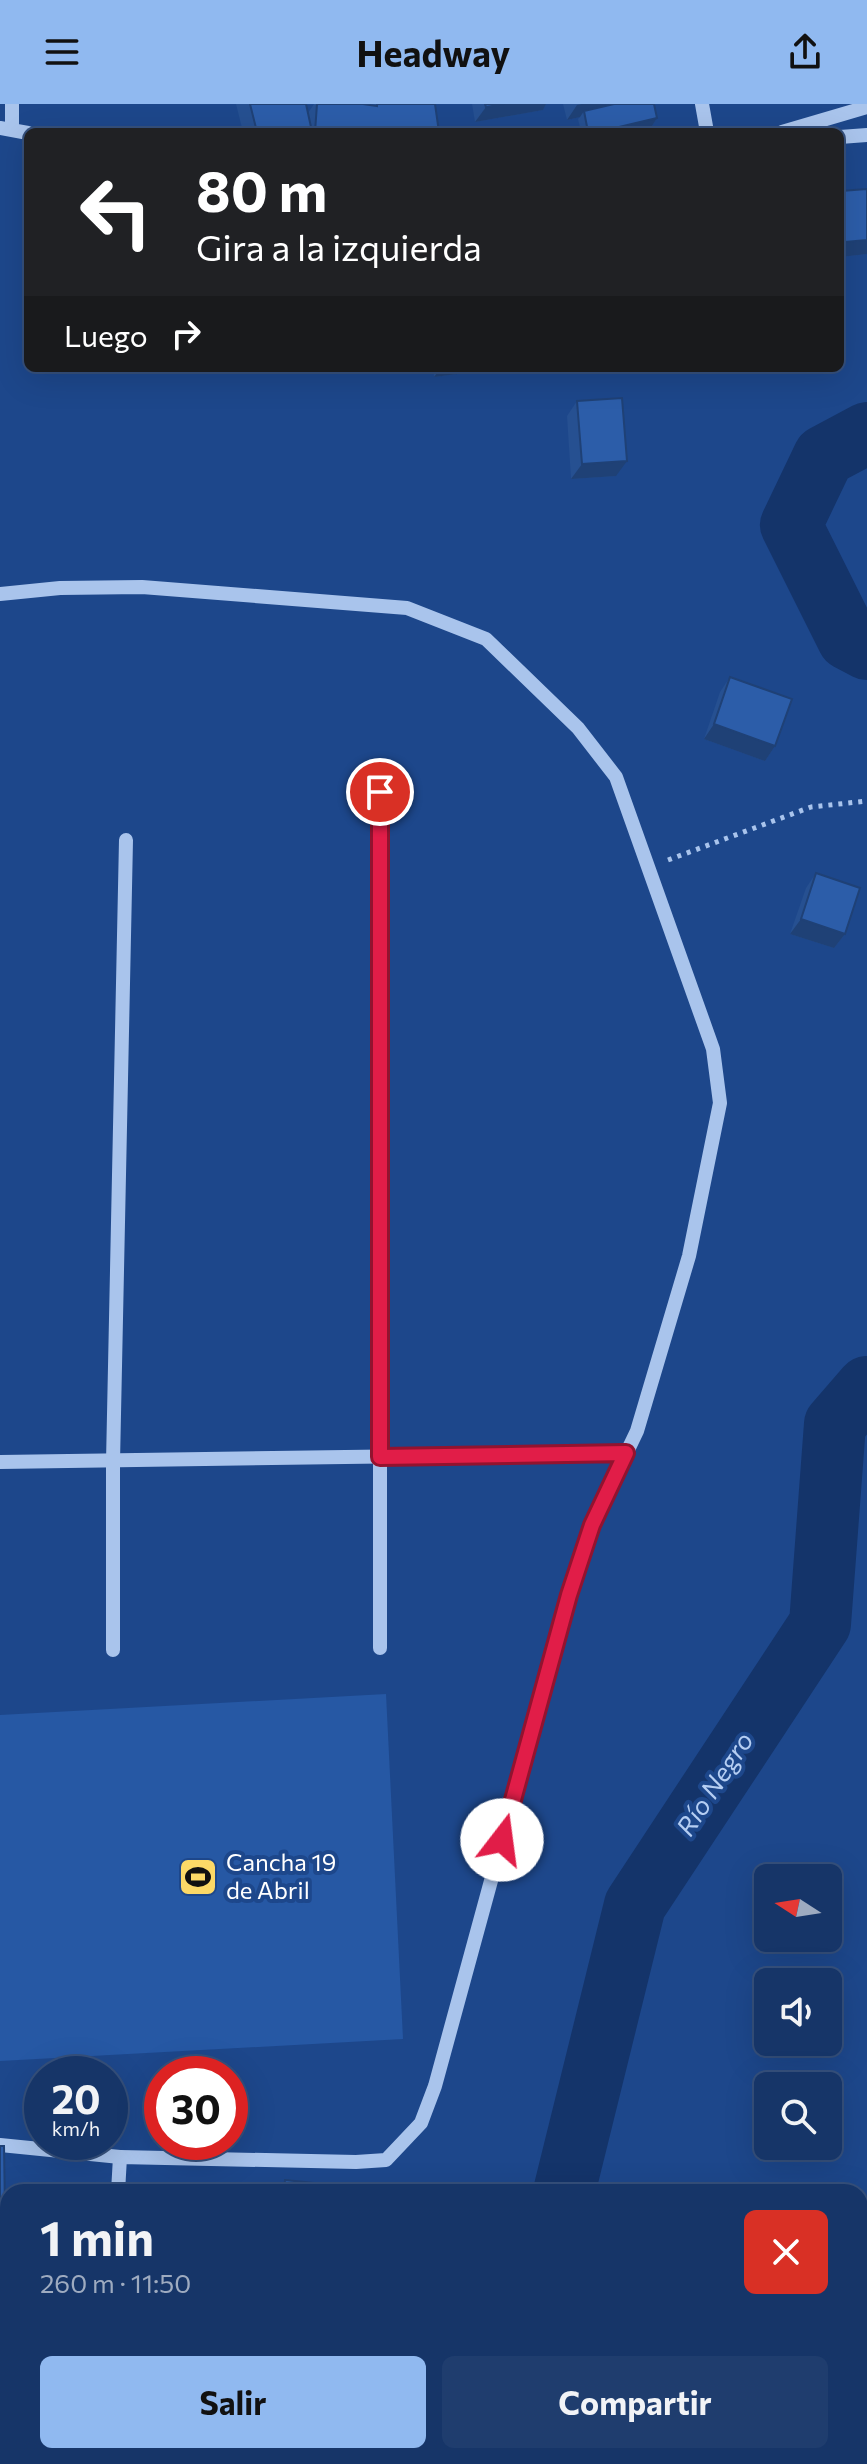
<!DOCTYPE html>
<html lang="es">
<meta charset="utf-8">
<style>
:root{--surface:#163568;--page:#1f3d6e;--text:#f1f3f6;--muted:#9eabc0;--line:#35507c;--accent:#90b9f0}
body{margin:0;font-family:Commissioner,sans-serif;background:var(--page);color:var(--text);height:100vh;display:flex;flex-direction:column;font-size:30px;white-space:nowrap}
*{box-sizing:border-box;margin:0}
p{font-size:26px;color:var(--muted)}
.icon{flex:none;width:44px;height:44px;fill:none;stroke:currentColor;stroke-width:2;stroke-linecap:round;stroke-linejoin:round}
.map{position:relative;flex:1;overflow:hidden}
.sheet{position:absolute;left:0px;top:2080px;width:868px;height:280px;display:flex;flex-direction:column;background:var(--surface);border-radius:24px 24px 0 0;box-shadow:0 8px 32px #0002,0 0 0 2px var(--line)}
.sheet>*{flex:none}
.banner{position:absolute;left:24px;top:24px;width:820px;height:244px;border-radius:12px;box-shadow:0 8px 32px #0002,0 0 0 2px var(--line);background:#202124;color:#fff;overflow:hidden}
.needle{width:52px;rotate:282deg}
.buttons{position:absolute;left:754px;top:1760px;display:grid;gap:16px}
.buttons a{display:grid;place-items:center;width:88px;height:88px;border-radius:12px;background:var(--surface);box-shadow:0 8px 32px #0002,0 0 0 2px var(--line);font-size:40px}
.speed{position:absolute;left:24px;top:1952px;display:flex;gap:16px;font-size:40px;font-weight:700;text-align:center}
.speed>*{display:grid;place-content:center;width:104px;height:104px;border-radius:50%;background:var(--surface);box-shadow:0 8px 32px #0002,0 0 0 2px var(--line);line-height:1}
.speed small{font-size:20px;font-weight:400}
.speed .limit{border:12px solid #d22;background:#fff;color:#111}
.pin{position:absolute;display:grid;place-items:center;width:68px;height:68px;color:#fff;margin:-34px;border:4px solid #fff;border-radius:50%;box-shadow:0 2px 8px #0007}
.me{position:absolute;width:88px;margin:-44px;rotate:15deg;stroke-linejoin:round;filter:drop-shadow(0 0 6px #0008)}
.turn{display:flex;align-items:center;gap:28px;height:168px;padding:0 40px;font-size:36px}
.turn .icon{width:104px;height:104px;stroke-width:2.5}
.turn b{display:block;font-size:56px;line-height:68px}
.then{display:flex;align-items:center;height:76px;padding:0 40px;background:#0003;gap:16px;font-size:30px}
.round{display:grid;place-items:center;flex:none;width:84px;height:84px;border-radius:12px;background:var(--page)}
.headline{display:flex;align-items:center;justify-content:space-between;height:136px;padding:0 40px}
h1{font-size:48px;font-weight:700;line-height:60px}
.primary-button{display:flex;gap:16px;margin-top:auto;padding:16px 40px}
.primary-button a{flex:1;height:92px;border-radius:12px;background:var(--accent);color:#111;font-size:32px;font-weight:700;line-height:92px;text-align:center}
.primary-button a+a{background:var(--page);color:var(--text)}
header{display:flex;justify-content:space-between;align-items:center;height:104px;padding:0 40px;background:var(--accent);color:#111;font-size:36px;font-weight:700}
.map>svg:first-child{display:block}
</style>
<header><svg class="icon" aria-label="menu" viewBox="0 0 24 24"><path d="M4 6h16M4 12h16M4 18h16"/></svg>Headway<svg class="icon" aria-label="share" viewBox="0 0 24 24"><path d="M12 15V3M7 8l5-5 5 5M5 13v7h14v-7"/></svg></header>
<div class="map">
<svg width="867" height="2360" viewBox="0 0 867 2360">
<rect width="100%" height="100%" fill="#1d478b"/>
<path fill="#2658a4" d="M386 1590 403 1935 0 1957V1611Z"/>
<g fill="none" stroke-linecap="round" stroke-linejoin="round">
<g stroke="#14346a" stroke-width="62">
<path d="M867 329 824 352 791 421 848 535 867 545"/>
<path d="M564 2088 635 1801 820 1520 835 1320 867 1283"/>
<path d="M499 2360 501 2352"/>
</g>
<path stroke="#a9c4ec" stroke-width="5" stroke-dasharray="4 6" stroke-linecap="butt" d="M668 756 811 703 867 697"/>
<g stroke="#a9c4ec" stroke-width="14">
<path d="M12 0V25"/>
<path d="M702 0 707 28"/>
<path d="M0 24 28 29"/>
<path d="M782 28 867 3"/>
<path d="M840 33 867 31"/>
<path d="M0 490 60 484 142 483 407 504 486 535 578 624 616 673 713 945 720 999 689 1152 637 1327 592 1421 569 1491 435 1982 421 2019 386 2056 356 2058 120 2053 118 2088"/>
<path d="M380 688V1544"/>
<path d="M0 1358 626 1349"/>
<path d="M113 1546V1358L126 736"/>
<path d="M0 2041 120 2053"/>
<path d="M117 2360V2352"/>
</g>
</g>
<g fill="#265091">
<path d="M236 0H306L308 9 314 0H435L439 28H243Z"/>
<path d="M472 0H546L543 6 475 18Z"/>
<path d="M563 0H654L657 14 652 22 626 28H581L578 15 580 13 567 16Z"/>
<path d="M841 87 867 150 840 153V89Z"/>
<path d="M433 264H495L494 265 434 273Z"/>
<path d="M577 297 616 372 571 375 567 312Z"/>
<path d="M730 573 775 642 765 657 704 635 720 588Z"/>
<path d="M816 769 845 830 834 844 790 830 806 784Z"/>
<path d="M285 2076 312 2088H279L280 2084Z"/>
</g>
<g fill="#1f4176">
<path d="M504 0H546L543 6 475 18 486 3Z"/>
<path d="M582 0H634L584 7 580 13 567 16 577 1Z"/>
<path d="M657 14 652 22 626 28H598Z"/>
<path d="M311 23 307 28H290Z"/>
<path d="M867 136V150L840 153V146L845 138Z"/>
<path d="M441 264H495L494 265 434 273Z"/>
<path d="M627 357 616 372 571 375 582 360Z"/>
<path d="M714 620 775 642 765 657 704 635Z"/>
<path d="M801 815 845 830 834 844 790 830Z"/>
</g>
<g fill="#2c5da9" stroke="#1f4176" stroke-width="2">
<path d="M250 0H306L311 23 290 28H257Z"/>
<path d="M317 0H363L377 2V0H435L439 28H315Z"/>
<path d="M485 0H504L486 3Z"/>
<path d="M614 0H654L657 14 598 28H588L584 7Z"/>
<path d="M867 85V136L845 138 841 87Z"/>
<path d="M622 294 627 357 582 360 577 297Z"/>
<path d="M730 573 792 595 775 642 714 620Z"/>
<path d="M816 769 860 784 845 830 801 815Z"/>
<path d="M0 2042H4L5 2108H0Z"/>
<path d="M285 2076 313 2079 312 2088H284Z"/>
</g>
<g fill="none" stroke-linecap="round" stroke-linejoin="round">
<g stroke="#92132f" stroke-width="20">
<path id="route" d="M380 688V1353L626 1349 592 1421 569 1491 502 1736"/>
</g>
<use href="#route" stroke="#e11d48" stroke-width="14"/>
</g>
<defs>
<g id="stadium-square" transform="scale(2)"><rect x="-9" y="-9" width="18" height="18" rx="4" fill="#fcd967" stroke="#1d478b"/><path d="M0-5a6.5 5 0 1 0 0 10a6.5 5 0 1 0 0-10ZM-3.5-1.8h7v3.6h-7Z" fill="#111"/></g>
</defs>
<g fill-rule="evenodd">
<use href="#stadium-square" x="198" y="1773"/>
</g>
<g text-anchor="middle" stroke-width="8" stroke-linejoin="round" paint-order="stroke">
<g font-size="24" fill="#fff" stroke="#1d478b" text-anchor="start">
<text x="226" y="1767">Cancha 19<tspan x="226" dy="28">de Abril</tspan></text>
</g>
<g font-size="26" font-style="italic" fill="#b5cef3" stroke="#1d478b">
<text transform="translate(715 1680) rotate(-57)" y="9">Río Negro</text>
</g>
</g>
</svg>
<div class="buttons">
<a><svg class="needle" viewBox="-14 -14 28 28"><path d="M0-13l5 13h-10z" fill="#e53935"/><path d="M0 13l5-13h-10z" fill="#9eabc0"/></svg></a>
<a><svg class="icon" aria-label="sound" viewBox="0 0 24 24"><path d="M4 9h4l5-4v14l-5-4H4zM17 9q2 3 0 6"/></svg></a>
<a><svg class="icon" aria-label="search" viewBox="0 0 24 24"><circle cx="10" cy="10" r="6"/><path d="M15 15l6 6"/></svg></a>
</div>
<div class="speed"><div>20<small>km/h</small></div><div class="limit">30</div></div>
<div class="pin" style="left:380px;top:688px;background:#d93025"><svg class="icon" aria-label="arrive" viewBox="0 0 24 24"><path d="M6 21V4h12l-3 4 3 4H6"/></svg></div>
<svg class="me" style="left:502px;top:1736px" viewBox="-20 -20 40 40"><circle r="19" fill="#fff"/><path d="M0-13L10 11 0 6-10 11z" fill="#e11d48"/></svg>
<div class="banner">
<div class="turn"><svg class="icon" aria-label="left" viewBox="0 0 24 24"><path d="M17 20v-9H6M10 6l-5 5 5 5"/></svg><div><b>80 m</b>Gira a la izquierda</div></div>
<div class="then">Luego<svg class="icon" aria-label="right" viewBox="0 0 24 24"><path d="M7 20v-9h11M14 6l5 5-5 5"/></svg></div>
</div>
<section class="sheet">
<div class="headline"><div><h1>1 min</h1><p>260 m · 11:50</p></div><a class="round" style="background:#d93025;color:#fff"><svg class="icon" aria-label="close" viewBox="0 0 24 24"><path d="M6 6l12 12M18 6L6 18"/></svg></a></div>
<div class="primary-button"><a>Salir</a><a>Compartir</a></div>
</section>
</div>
